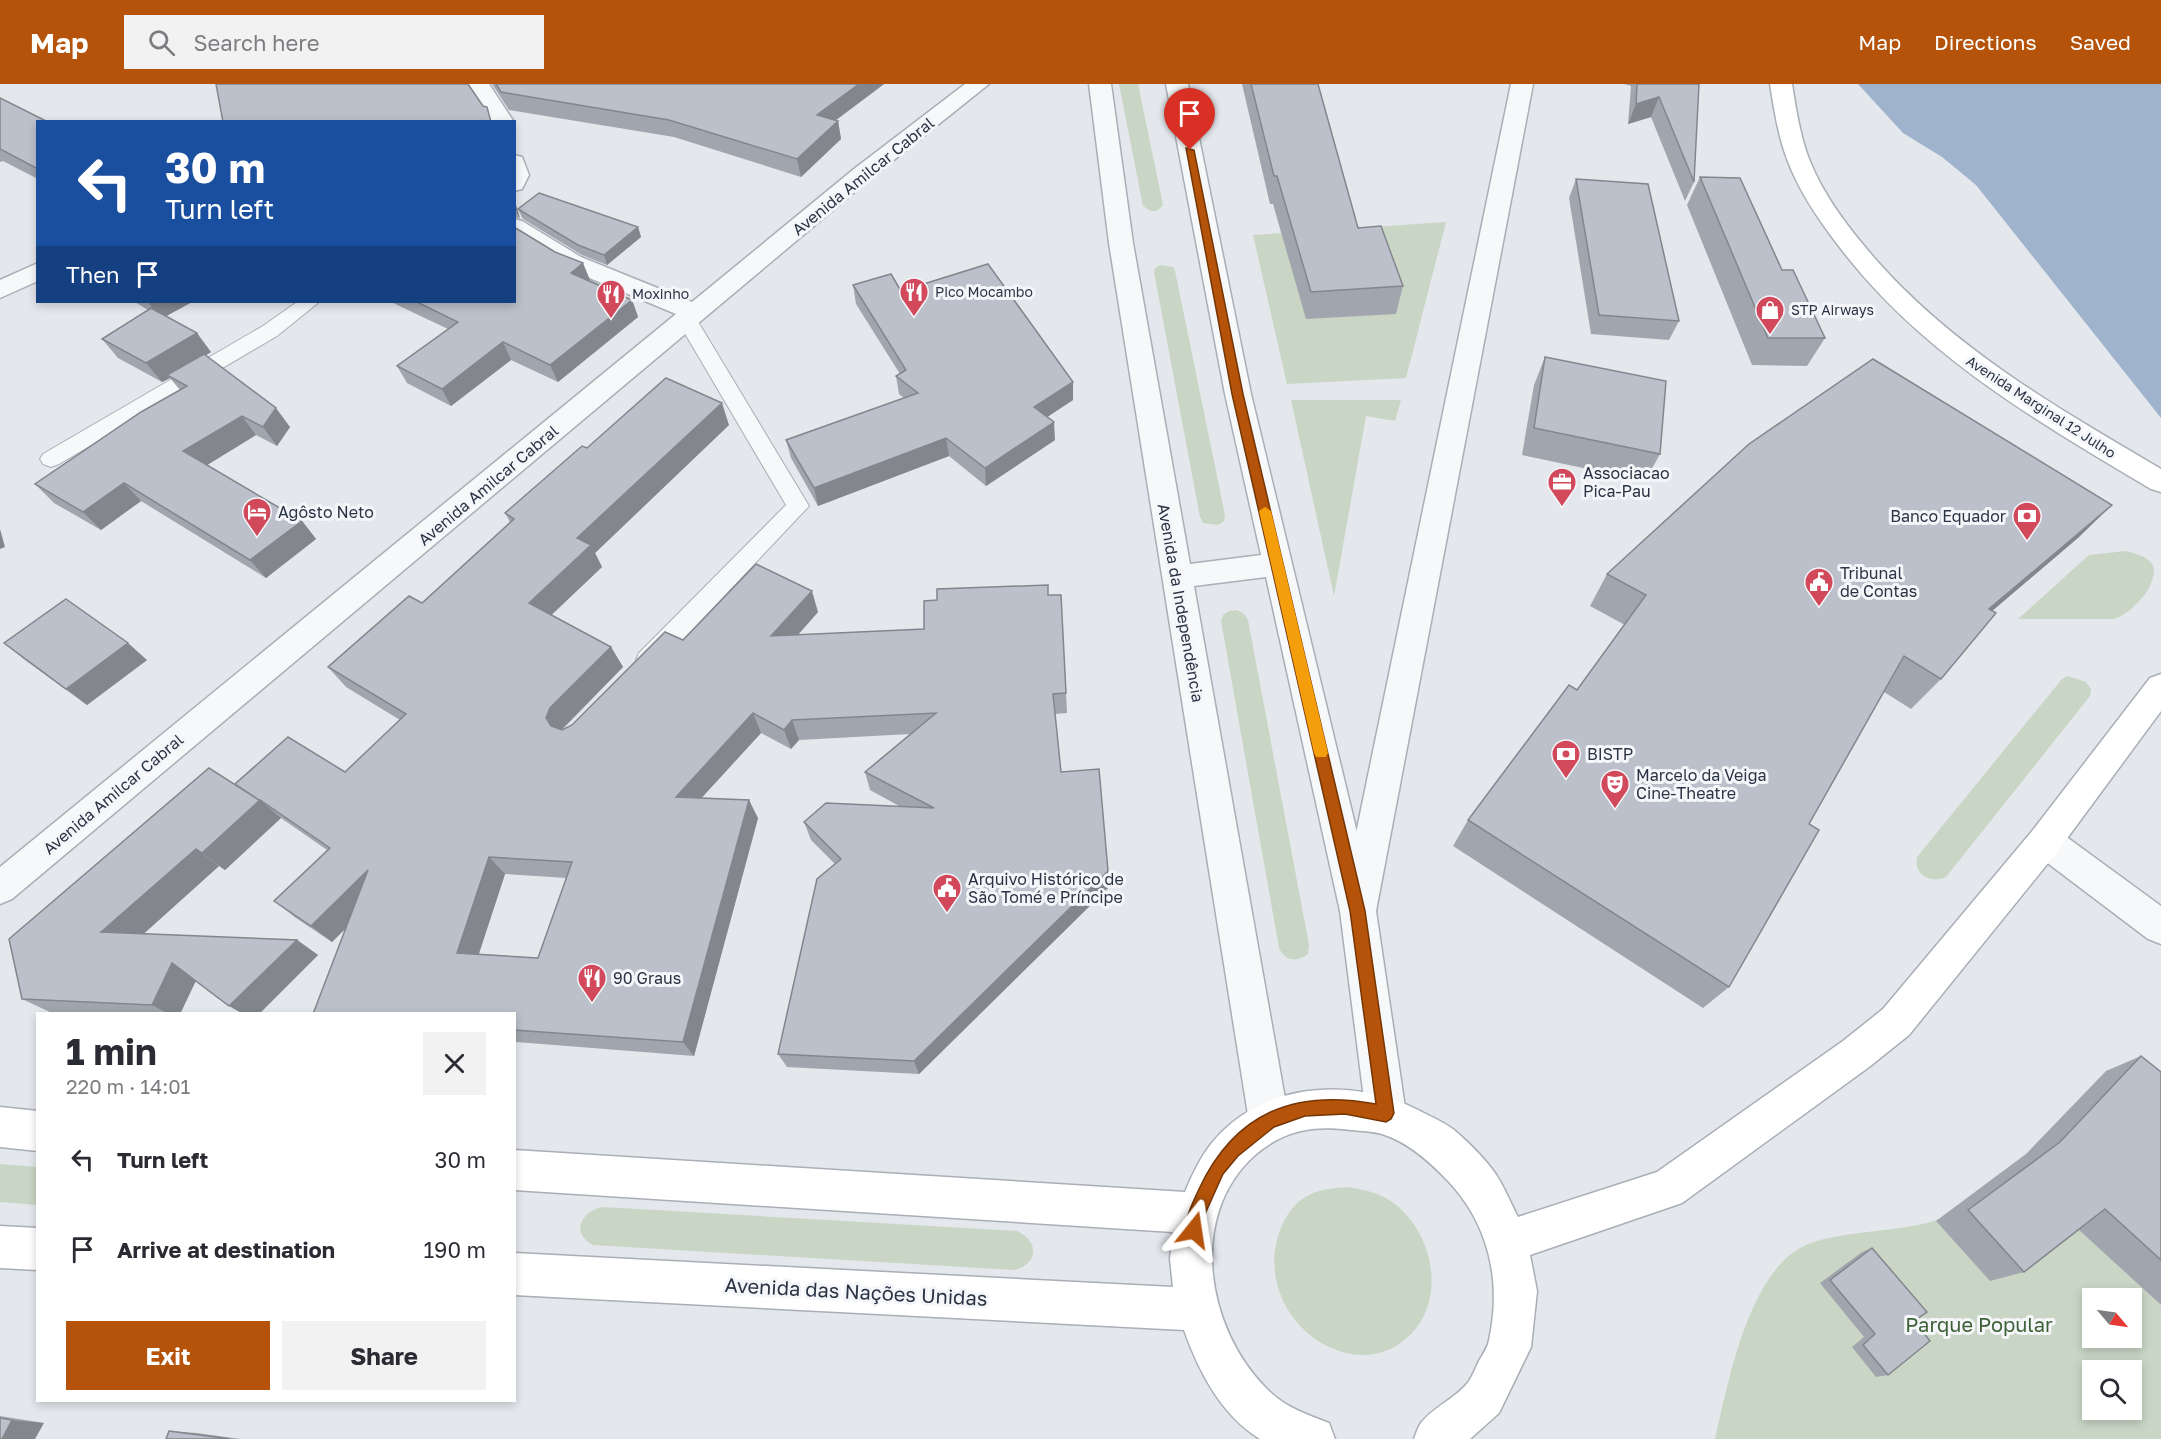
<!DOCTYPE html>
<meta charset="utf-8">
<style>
:root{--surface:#fff;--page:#f2f2f3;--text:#2b2b33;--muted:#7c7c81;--accent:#b45309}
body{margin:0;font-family:"Golos Text",sans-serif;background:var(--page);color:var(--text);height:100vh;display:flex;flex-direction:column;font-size:22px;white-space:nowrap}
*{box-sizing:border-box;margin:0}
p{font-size:20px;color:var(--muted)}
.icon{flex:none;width:33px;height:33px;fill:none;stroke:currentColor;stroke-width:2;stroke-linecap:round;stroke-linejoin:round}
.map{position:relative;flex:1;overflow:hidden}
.panel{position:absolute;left:36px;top:928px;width:480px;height:390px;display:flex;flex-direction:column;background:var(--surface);border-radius:0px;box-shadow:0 3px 9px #0003}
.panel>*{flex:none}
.guide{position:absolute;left:36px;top:36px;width:480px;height:183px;border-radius:0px;box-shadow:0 3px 9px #0003;background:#1a4fa0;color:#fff;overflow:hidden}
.needle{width:39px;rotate:119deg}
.buttons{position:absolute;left:2082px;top:1204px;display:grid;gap:12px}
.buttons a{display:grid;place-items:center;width:60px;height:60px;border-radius:0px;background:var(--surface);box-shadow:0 3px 9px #0003;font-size:30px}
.pin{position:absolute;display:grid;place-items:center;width:51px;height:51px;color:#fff;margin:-62px -26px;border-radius:50% 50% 50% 0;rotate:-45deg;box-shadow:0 0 6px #0007}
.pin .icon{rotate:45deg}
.me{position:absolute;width:66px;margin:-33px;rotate:15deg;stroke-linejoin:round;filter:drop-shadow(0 0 4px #0008)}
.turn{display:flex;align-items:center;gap:21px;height:126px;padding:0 30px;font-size:27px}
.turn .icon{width:78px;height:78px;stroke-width:2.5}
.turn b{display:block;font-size:42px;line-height:51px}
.then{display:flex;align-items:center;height:57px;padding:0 30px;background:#0003;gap:12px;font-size:22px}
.round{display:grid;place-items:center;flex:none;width:63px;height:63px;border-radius:0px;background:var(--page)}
.summary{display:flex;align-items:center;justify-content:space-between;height:102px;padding:0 30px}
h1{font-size:36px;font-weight:700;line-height:45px}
.button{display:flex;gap:12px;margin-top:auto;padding:12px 30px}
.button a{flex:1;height:69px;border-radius:0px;background:var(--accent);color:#fff;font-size:24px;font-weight:700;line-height:69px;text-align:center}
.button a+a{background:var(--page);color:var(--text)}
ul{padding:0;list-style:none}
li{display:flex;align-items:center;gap:18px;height:90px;padding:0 30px}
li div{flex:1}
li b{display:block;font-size:22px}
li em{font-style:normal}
header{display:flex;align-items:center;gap:36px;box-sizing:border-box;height:84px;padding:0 30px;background:var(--accent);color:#fff}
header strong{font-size:28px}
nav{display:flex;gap:33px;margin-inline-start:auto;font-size:21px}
.search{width:420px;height:54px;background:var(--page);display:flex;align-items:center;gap:15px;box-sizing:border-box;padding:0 21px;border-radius:0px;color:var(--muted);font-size:22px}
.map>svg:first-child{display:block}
</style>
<header>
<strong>Map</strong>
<div class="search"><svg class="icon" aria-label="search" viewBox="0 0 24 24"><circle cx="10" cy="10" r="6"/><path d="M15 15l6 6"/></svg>Search here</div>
<nav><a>Map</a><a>Directions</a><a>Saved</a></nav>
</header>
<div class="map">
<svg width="2161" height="1355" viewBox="0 0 2161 1355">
<rect width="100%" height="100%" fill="#e4e7ec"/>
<g fill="#c9d6c5" fill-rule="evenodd">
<path d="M1119 0H1138L1163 121 1157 127H1151L1143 122Z"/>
<path d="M1446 138 1406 294 1287 300 1253 151Z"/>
<path d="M1160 181 1173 183 1175 187 1225 431 1224 437 1218 441 1203 439 1200 433 1154 188 1155 184Z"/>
<path d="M1291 316H1401L1395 337 1366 332 1334 512Z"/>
<path d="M2126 467C2155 474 2161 483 2146 509 2135 522 2129 529 2114 535H2018L2089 471Z"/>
<path d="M1237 526 1244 530 1248 536 1309 861 1308 870C1296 879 1285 877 1279 864L1221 537 1223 531 1229 527Z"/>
<path d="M2068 592 2086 598 2091 605 2090 612 1946 793C1932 800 1913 791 1917 773L2062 595Z"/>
<path d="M0 1080 37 1083V1121L0 1118Z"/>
<path d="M2012 1084 2161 1221V1355H1715C1728 1299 1747 1195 1800 1164 1833 1146 1896 1149 1934 1137 1947 1134 1987 1099 2000 1089ZM2092 1215H2132V1254H2092ZM2092 1287H2132V1326H2092Z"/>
<path d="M1348 1103C1365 1106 1381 1109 1395 1120 1436 1152 1448 1224 1402 1258 1385 1271 1362 1274 1342 1268 1293 1253 1262 1200 1279 1149 1284 1134 1294 1118 1309 1111 1321 1105 1335 1104 1348 1103Z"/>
<path d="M603 1123 1017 1147C1039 1157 1039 1180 1014 1186L593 1161C570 1149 581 1127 603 1123Z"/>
</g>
<path fill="#9fb4cc" d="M1858 0H2161V334L1976 101 1942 73 1903 49Z"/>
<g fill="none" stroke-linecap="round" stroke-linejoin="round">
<g stroke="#a9aeb7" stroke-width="2">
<g id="service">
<path d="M297 218H319L277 252 59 380 51 383 43 380 40 375 43 370 263 242Z"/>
<path d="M687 230 694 231 697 236 809 422 657 583 648 586 639 583 636 576 639 569 786 421 677 236 680 231Z"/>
</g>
</g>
<g stroke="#a9aeb7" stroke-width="3">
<g id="minor">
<path d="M467 0H489L514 38H492Z"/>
<path d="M965 0H989L870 95 12 815 0 820V783L676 230 563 183 514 153V135L522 137 581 173 692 218 854 85Z"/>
<path d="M1511 0H1533L1376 827 1371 839 1358 843 1345 839 1340 827Z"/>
<path d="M514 71 522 73 529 91 522 105 514 107Z"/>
<path d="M38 179V197L0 214V196Z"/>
<path d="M2045 742 2057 746 2161 822V860L2148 855 2033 768 2028 757 2033 746Z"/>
</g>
</g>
<g stroke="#a9aeb7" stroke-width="3">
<path id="tertiary" d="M1089 0H1111L1133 159 1190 480 1261 471 1225 310 1166 0H1188L1251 310 1376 827 1406 1030 1400 1044 1386 1050 1372 1044 1366 1030 1340 827 1266 493 1194 502 1289 1037 1283 1051 1269 1057 1255 1051 1249 1037 1109 159Z"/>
</g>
<g stroke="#a9aeb7" stroke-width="3">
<g id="secondary">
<path d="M1770 0H1792C1796 25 1800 51 1809 75 1824 113 1850 146 1877 177 1956 266 2059 325 2161 385V408L2151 405C2035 336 1917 268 1835 157 1816 132 1798 105 1787 75 1778 51 1774 25 1770 0Z"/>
<path d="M2161 590V627L2057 768 1909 951 1869 983 1682 1119 1530 1171 1537 1207 1531 1263 1499 1329 1470 1355H1414C1416 1350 1418 1343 1421 1339 1434 1322 1457 1314 1469 1297 1473 1291 1476 1283 1479 1277 1483 1270 1488 1263 1489 1256 1502 1198 1489 1140 1448 1097 1430 1078 1408 1058 1382 1050 1372 1047 1361 1047 1351 1046 1314 1041 1283 1046 1254 1072 1187 1133 1207 1245 1266 1304 1284 1323 1306 1330 1329 1339L1335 1355H1260C1221 1331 1199 1288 1184 1246L514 1211V1169L1173 1203 1170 1175 1173 1148 514 1106V1066L1185 1108C1192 1091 1200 1074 1211 1060 1260 998 1352 992 1418 1026 1429 1032 1444 1038 1454 1046 1467 1057 1482 1072 1492 1085 1503 1099 1510 1118 1518 1133L1657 1088 1843 957 1883 925 2033 746 2150 594Z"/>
<path d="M0 1023 38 1027V1067L0 1063Z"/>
<path d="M0 1142 38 1144V1186L0 1184Z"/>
</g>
</g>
<use href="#service" fill="#f7f8fa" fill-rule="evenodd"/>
<use href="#minor" fill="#f7f8fa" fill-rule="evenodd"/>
<use href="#tertiary" fill="#f7f8fa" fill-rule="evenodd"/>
<use href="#secondary" fill="#fff" fill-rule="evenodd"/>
</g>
<g fill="#a1a5ae" fill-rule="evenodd">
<path d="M492 0H884L836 36 838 37 841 55 801 93 674 53 509 26Z"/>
<path d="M1242 0H1318L1358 144 1403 202 1396 230 1306 235 1273 120H1270Z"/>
<path d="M1624 0H1699L1694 98 1685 117 1651 33 1628 40 1631 2Z"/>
<path d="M0 14 38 38V95L3 77 0 78Z"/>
<path d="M1700 93 1782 186 1825 254 1807 282 1752 281 1687 121Z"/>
<path d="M1576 95 1679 237 1669 256 1591 250 1569 114Z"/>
<path d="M514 115 520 134 514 133Z"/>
<path d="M518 125 638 143 641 153 607 181 582 171 523 135Z"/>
<path d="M590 196 632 216 638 233 558 298 511 276 451 322 407 299 397 282 448 245 391 218H514Z"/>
<path d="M853 201 901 207 1073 298V316L1047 333 1055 356 986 402 949 372 818 422 791 374 786 356 904 314 899 310 896 292 900 290 856 220Z"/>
<path d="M135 218H192L166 232 211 268 206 271 290 343 277 362 256 351 207 381 302 437 316 455 266 494 141 417 101 446 54 419 35 400 180 306 170 294 162 298 118 274 102 255 148 226Z"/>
<path d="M1545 273 1660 370 1645 397 1522 371 1534 301Z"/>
<path d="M729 341 595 469 602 483 551 531 611 563 623 583 562 646 572 641 683 556 818 528 798 551 924 545 1048 511 1066 609 1067 629 1055 630 1061 688 1108 787V804L919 990 787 983 778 970 835 780 811 756 804 738 901 723 870 706 865 688 910 650 799 656 791 665 761 649 701 714 758 734 694 972 516 958 514 957V930L346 844 332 858 296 834 274 817 327 766 281 734 225 786 219 782 143 850 297 856 318 871 259 930H243L196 897 180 930 52 929 22 915 239 703 345 688 400 636 346 603 328 583 422 519 510 438 505 429 587 364ZM505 790 567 794 538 874 479 870Z"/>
<path d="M2079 453 1992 527 1941 595 1911 625 1884 608 1809 740 1729 903 1703 924 1453 762 1468 736 1577 606 1625 541 1590 522 1607 490Z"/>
<path d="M4 559 147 576 87 621 25 576Z"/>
<path d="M2141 972 2161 988V1221L2079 1146 2024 1188 1990 1197 1936 1137 2026 1070 2106 987Z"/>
<path d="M1872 1164 1914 1237 1888 1291 1876 1293 1852 1263 1864 1253 1820 1199 1862 1168Z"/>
<path d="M0 1332 44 1339 0 1355Z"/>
<path d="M169 1347 197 1349 241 1355H166Z"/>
</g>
<g fill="#83868d">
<path d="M859 0H884L820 48 817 31Z"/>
<path d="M1659 13 1651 33 1628 40 1636 20Z"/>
<path d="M838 37 841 55 801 93 797 75Z"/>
<path d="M514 115 520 134 514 122Z"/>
<path d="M638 143 641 153 607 181 604 171Z"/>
<path d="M583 179 590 196 578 206 571 189Z"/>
<path d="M632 216 638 233 558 298 550 281Z"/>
<path d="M148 218H192L161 235Z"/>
<path d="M197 249 211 268 171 293 167 291 170 294 162 298 146 279Z"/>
<path d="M503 258 511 276 451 322 442 305Z"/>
<path d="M1073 298V316L1035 341 1034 323Z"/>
<path d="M722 319 729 341 595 469 602 483 542 540 529 519 577 454Z"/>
<path d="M276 324 290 343 277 362 263 343Z"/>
<path d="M242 332 256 351 199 386 183 367Z"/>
<path d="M1054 338 1055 356 986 402 985 384Z"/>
<path d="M946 354 949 372 818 422 814 404Z"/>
<path d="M124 399 141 417 101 446 83 428Z"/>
<path d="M2112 421 2079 453 1958 556 1989 525Z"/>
<path d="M302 437 316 455 266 494 250 476Z"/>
<path d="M0 445 5 463 0 465Z"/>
<path d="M812 507 818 528 778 573 771 552Z"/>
<path d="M128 559 147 576 87 621 66 605Z"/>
<path d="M611 563 623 583 563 644 559 653 546 634 550 624Z"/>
<path d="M753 629 761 649 686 731 676 713Z"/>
<path d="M792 636 799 656 791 665 784 646Z"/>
<path d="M260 716 281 734 225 786 202 769Z"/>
<path d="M749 716 758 734 694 972 683 958Z"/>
<path d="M196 765 219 782 128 864 101 848Z"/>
<path d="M489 773 505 790 474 884 457 869Z"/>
<path d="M368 786 387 803 332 858 311 842Z"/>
<path d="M1108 787V804L919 990 914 977Z"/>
<path d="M297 856 318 871 259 930H243L229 922Z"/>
<path d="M172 879 197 894 180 930H169L152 921Z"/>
<path d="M12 1336 44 1339 35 1355H1Z"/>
</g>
<g fill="#bbc0ca" stroke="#83868d" stroke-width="1.5" fill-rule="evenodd">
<path d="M216 0H468L483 22 487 23 491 38H223Z"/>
<path d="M496 0H859L817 31 838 37 797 75 669 36 501 8Z"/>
<path d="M1251 0H1318L1358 144 1381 142 1403 202 1311 208 1277 92H1274Z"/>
<path d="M1637 0H1699L1694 98 1659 13 1636 20Z"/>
<path d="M0 14 48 38H38V85L0 65Z"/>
<path d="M1700 93 1740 94 1782 186H1793L1825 254H1768Z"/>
<path d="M1576 95 1648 100 1679 237 1599 231Z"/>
<path d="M539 109 638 143 604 171 578 161 518 125Z"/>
<path d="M514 143 555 168 583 179 571 189 632 216 550 281 503 258 442 305 397 282 458 238 417 218H514Z"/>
<path d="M988 180 1073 298 1034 323 1054 338 985 384 946 354 814 404 786 356 918 309 896 292 906 286 853 201 891 190 901 207Z"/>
<path d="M151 224 197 249 146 279 102 255Z"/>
<path d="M204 270 276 324 263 343 242 332 183 367 302 437 250 476 124 399 83 428 35 400 141 328 187 302 167 291Z"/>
<path d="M1545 273 1666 297 1660 370 1534 344Z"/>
<path d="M1873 275 2112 421 1989 525 1996 529 1941 595 1904 572 1809 740 1819 746 1729 903 1468 736 1569 601 1577 606 1646 511 1607 490 1749 360Z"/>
<path d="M666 294 722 319 577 454 591 461 529 519 611 563 550 624 546 634 551 642 562 646 572 641 665 548 683 556 756 480 812 507 771 552 924 545V517L937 516V505L1048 501V511H1061L1066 609 1053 610 1061 688 1099 685 1108 787 914 977 778 970 817 795 841 775 804 738 826 719 934 724 865 688 936 629 792 636 784 646 753 629 676 713 749 716 683 958 514 946V930H313L368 786 311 842 274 817 330 764 260 716 202 769 196 765 101 848 297 856 229 922 172 879 152 921 22 915 9 855 209 684 259 716 235 700 288 653 345 688 406 630 328 583 409 512 422 519 514 435 505 429 582 362 587 364ZM489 773 572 778 538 874 457 869Z"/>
<path d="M66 515 128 559 66 605 4 559Z"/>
<path d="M2141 972 2161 988V1176L2105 1125 2024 1188 1968 1126 2060 1058Z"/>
<path d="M1872 1164 1927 1228 1914 1237 1930 1257 1888 1291 1863 1261 1875 1250 1830 1196Z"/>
<path d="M0 1334 12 1336 2 1355H0Z"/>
<path d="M169 1347 230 1355H166Z"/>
</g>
<path fill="#b45309" stroke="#753606" stroke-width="1.5" d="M1186 64 1194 66 1243 310 1365 827 1394 1029 1391 1035 1386 1038 1345 1030 1305 1032 1274 1043 1238 1072 1223 1090 1205 1130 1200 1152 1194 1155 1188 1152C1182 1137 1193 1119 1199 1105 1235 1028 1295 1005 1376 1020L1350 827 1232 310Z"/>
<path fill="#f59e0b" d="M1265 423 1271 427 1328 669 1326 673H1316L1314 669 1259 427Z"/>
<defs>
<g id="restaurant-pin" transform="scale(1.5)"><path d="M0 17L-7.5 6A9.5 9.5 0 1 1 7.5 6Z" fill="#d1495b" stroke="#f4f6f9"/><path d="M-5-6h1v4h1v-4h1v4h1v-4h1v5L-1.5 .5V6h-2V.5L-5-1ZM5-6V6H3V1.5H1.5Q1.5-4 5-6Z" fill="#fff"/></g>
<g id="shop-pin" transform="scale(1.5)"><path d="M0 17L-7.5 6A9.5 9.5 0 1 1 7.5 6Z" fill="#d1495b" stroke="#f4f6f9"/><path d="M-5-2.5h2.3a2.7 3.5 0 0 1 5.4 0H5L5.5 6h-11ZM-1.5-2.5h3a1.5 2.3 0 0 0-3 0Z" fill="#fff"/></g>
<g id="office-pin" transform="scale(1.5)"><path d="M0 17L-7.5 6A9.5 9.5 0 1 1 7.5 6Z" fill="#d1495b" stroke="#f4f6f9"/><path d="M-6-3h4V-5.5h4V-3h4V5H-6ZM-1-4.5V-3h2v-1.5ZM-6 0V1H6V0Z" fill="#fff"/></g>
<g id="hotel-pin" transform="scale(1.5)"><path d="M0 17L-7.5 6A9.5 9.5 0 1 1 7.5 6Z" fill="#d1495b" stroke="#f4f6f9"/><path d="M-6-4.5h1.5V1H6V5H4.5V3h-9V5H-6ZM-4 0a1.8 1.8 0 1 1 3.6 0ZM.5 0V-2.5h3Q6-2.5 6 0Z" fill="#fff"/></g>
<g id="bank-pin" transform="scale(1.5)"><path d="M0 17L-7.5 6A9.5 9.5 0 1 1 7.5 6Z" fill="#d1495b" stroke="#f4f6f9"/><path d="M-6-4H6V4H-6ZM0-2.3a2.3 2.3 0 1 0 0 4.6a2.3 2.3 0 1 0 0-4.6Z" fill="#fff"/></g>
<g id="civic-pin" transform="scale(1.5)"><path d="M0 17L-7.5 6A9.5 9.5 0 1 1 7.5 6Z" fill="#d1495b" stroke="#f4f6f9"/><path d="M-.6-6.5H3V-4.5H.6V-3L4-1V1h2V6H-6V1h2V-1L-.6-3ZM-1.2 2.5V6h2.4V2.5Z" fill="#fff"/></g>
<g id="theatre-pin" transform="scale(1.5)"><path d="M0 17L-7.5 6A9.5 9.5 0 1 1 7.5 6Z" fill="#d1495b" stroke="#f4f6f9"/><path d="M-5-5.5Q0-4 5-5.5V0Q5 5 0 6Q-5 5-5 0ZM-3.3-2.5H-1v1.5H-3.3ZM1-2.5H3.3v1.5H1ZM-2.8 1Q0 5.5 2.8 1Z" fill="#fff"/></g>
</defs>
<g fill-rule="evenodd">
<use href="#restaurant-pin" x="914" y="208"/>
<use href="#restaurant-pin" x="611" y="210"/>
<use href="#shop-pin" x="1770" y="226"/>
<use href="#office-pin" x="1562" y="398"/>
<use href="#hotel-pin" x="257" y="428"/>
<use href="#bank-pin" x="2027" y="432"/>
<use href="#civic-pin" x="1819" y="498"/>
<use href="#bank-pin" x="1566" y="670"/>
<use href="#theatre-pin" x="1615" y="700"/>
<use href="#civic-pin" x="947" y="804"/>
<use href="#restaurant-pin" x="592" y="894"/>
</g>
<g text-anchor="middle" stroke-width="6" stroke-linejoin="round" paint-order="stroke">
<g font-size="14" fill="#2b3445" stroke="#f4f6f9" text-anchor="start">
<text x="935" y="213">Pico Mocambo</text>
<text x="632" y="215">Moxinho</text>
<text x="1791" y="231">STP Airways</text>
</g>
<g font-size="14" fill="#2b3445" stroke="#f4f6f9">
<text transform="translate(2041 323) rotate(33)" y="5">Avenida Marginal 12 Julho</text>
</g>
<g font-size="16" fill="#2b3445" stroke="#f4f6f9">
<text transform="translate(863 92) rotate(-39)" y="6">Avenida Amilcar Cabral</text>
<text transform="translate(488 401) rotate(-40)" y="6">Avenida Amilcar Cabral</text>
<text transform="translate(1181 519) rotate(80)" y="6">Avenida da Independência</text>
<text transform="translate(113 710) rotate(-40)" y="6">Avenida Amilcar Cabral</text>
</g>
<g font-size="16" fill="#2b3445" stroke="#f4f6f9" text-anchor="start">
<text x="1583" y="395">Associacao<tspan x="1583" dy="18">Pica-Pau</tspan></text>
<text x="278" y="434">Agôsto Neto</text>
<text x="2006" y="438" text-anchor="end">Banco Equador</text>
<text x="1840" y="495">Tribunal<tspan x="1840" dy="18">de Contas</tspan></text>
<text x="1587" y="676">BISTP</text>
<text x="1636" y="697">Marcelo da Veiga<tspan x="1636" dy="18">Cine‐Theatre</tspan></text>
<text x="968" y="801">Arquivo Histórico de<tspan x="968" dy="18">São Tomé e Príncipe</tspan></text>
<text x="613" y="900">90 Graus</text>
</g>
<g font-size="20" fill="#2b3445" stroke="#f4f6f9">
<text transform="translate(856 1208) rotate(3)" y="7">Avenida das Nações Unidas</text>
</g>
<g font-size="20" fill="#3f6138" stroke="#f4f6f9">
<text x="1979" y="1248">Parque Popular</text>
</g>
</g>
</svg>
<div class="buttons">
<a><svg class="needle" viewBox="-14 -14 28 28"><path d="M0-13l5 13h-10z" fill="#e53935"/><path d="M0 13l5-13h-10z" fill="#7c7c81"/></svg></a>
<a><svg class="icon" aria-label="search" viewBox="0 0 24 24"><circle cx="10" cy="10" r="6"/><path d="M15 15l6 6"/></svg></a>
</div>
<div class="pin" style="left:1190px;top:66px;background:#d93025"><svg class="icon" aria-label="arrive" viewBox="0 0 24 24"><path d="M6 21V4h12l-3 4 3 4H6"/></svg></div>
<svg class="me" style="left:1194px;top:1146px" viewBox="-20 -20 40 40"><path d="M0-17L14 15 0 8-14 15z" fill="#b45309" stroke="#fff" stroke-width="4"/></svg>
<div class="guide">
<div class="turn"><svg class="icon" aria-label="left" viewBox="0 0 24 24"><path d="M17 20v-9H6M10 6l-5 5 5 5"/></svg><div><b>30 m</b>Turn left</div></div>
<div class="then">Then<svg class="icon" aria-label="arrive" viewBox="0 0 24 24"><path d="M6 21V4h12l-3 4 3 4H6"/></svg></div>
</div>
<section class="panel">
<div class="summary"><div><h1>1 min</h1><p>220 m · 14:01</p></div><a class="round"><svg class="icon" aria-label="close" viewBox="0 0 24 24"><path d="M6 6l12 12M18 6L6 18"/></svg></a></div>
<ul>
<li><svg class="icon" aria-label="left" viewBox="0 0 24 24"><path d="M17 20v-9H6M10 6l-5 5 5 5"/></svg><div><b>Turn left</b></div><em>30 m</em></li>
<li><svg class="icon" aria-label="arrive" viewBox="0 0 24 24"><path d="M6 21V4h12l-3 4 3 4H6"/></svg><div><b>Arrive at destination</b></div><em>190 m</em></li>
</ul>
<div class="button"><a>Exit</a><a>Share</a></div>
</section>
</div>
